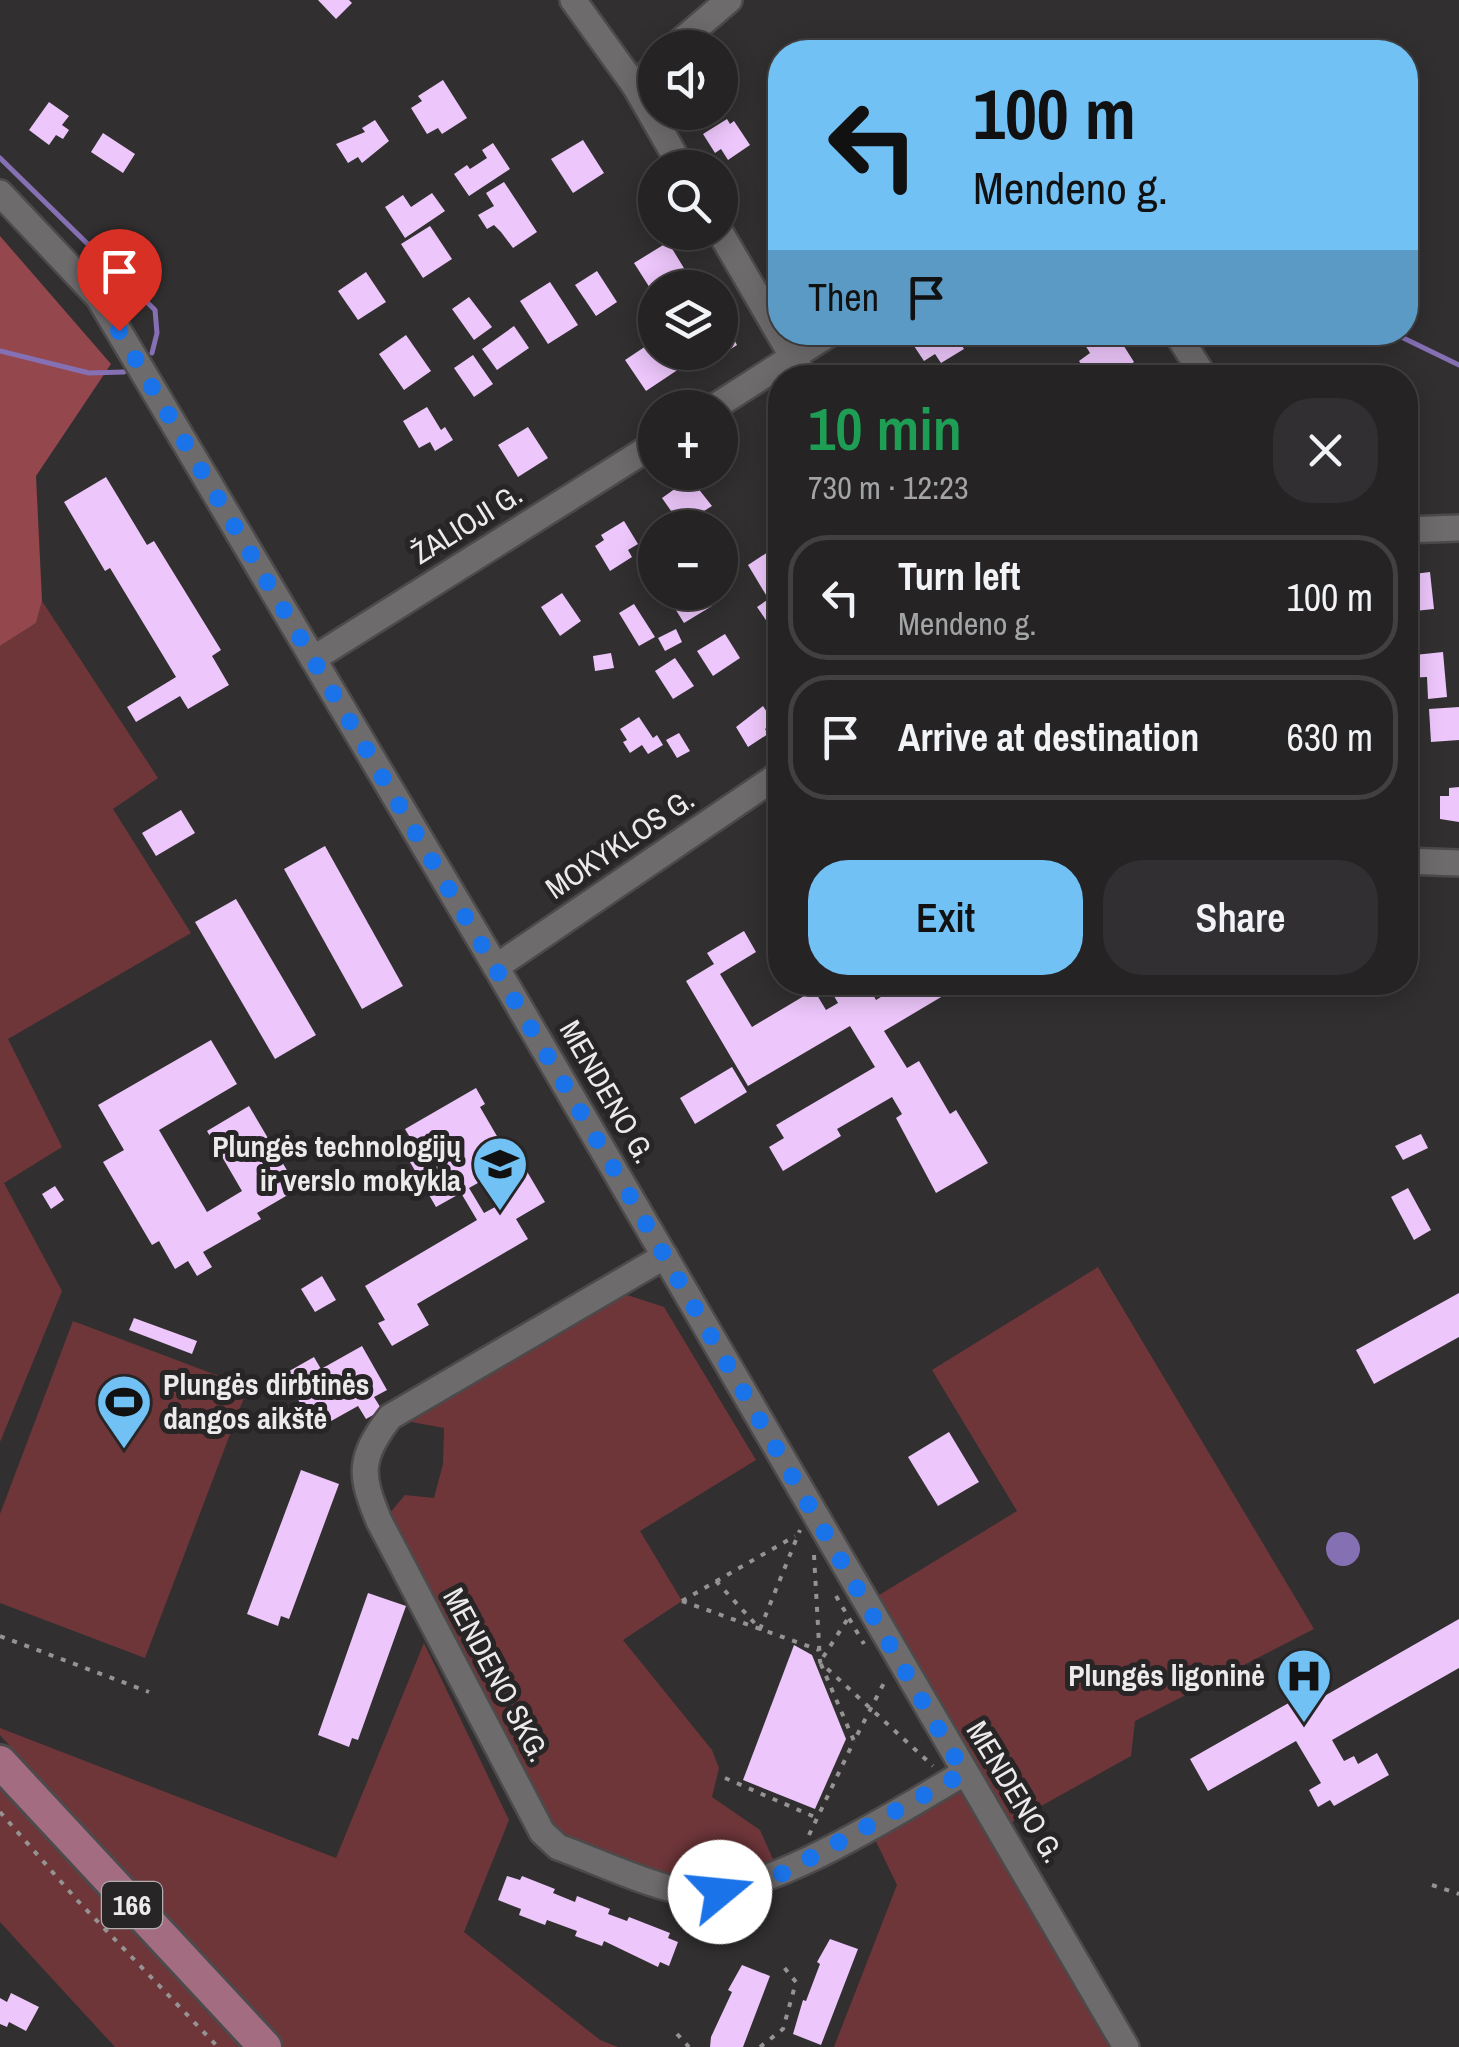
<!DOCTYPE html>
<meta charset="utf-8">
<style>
:root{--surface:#252324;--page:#312f31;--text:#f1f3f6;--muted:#a3a4a6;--line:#424041;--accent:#71c1f5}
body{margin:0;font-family:"Archivo Narrow",sans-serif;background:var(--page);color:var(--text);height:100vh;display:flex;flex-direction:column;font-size:38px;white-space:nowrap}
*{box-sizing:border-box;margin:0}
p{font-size:32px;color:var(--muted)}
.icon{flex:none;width:55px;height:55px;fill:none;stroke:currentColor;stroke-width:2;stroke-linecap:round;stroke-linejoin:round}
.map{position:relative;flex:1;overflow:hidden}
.panel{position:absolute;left:768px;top:365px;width:650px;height:630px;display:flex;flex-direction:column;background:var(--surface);border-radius:40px;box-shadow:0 5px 25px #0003,0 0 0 2px var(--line)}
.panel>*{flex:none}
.top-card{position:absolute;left:768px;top:40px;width:650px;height:305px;border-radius:40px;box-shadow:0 5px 25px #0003,0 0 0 2px var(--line);background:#71c1f5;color:#111;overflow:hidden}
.buttons{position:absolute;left:638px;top:30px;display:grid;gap:20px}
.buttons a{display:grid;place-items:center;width:100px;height:100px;border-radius:50%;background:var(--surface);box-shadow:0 5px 25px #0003,0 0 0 2px var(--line);font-size:50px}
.pin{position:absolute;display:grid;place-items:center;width:85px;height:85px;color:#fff;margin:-102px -42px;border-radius:50% 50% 50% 0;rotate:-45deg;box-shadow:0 0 10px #0007}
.pin .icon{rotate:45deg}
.me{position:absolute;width:110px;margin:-55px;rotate:73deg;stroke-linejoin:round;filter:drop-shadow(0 0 8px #0008)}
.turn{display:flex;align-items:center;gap:35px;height:210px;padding:0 40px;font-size:45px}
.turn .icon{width:130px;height:130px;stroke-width:2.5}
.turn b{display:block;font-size:70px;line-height:85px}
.then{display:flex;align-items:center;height:95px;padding:0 40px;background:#0003;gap:20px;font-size:38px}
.round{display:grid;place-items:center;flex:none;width:105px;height:105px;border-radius:40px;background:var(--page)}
.summary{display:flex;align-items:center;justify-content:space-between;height:170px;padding:0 40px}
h1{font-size:60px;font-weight:600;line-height:75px;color:#1e9e55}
.action{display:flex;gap:20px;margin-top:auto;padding:20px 40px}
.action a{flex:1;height:115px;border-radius:40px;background:var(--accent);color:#111;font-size:40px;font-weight:600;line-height:115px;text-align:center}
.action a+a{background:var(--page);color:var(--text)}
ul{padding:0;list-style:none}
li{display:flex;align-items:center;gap:30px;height:125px;margin:0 20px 15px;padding:0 20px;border:5px solid var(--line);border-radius:40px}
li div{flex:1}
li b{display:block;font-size:38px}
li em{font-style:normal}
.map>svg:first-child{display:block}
</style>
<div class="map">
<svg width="1459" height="2047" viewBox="0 0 1459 2047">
<rect width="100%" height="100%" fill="#312f30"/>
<g fill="#6f363a">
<path d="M42 601 158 778 113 809 191 933 8 1039 62 1147 4 1183 62 1291 0 1442V646L36 623Z"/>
<path d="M1098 1267 1314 1629 1135 1721 1131 1756 1007 1825 876 1597 1017 1511 932 1370Z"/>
<path d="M618 1292 664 1307 756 1460 640 1531 682 1601 623 1640 712 1750 719 1768 712 1797 760 1830 776 1866 757 1874 679 1880 554 1836 389 1514 405 1495 434 1498 443 1464 444 1428 406 1421Z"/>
<path d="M73 1321 248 1387 145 1658 0 1603V1514Z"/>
<path d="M424 1643 509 1820 464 1932 600 2040 618 2047H278L0 1735V1728L336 1858Z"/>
<path d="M0 1780 245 2047H115L0 1922Z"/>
<path d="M956 1785 1113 2047H834L897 1885 871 1831Z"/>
</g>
<path fill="#94474d" d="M0 236 111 364 36 476 42 601 36 623 0 646Z"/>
<circle fill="#8570b4" cx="1343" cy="1549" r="17"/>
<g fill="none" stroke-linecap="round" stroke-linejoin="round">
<g stroke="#8570b4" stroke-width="5">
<path d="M0 158 155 310 157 333 152 353"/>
<path d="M1391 332 1459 365"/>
<path d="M0 351 89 373 124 372"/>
</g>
</g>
<g fill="#edc6fb" fill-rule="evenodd">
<path d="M318 0H349L352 3 336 19Z"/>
<path d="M443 80 467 118 442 134 438 128 427 134 411 108 422 101 418 96Z"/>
<path d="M49 102 69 116 62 125 69 130 63 139 56 135 49 145 29 130Z"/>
<path d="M727 119 730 124 734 121 750 145 728 160 721 149 715 153 703 134Z"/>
<path d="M375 120 389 141 362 163 358 157 348 163 336 144 365 132 362 128Z"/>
<path d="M103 133 135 154 123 173 91 152Z"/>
<path d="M583 140 604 173 573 193 551 159Z"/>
<path d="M493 143 510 169 469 196 454 174 467 165 470 169 487 158 482 150Z"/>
<path d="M504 182 537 232 513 248 501 232 494 225 487 229 478 215 494 206 486 193Z"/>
<path d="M432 193 445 211 405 238 385 207 403 195 411 207Z"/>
<path d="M430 226 452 259 423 278 401 244Z"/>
<path d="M668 242 690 278 674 288H655V296L634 263Z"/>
<path d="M597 271 617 302 596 316 575 285Z"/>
<path d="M366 272 386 302 358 320 338 291Z"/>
<path d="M550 282 578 325 548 344 520 301Z"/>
<path d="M469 297 492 327 474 340 452 309Z"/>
<path d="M720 313 737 345 712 361 707 352H720Z"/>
<path d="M514 326 529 348 497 370 482 349Z"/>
<path d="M921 332H953L964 349 941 363 935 354 924 361 910 340Z"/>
<path d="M1093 332H1115L1134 362 1110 378H1090L1079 361 1090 353 1082 340Z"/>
<path d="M406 335 431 371 404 390 379 354Z"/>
<path d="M655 340V352H668L679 369 646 391 625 360Z"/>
<path d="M473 355 493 384 474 397 454 368Z"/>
<path d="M427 407 441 430 445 427 453 440 435 451 430 442 419 448 403 421Z"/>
<path d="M528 427 548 458 518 477 498 445Z"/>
<path d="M106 477 147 545 154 541 221 650 212 656 229 685 188 709 180 696 136 722 127 707 176 677 110 568 105 571 64 502Z"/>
<path d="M683 483 690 492 697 487 712 506 704 511 709 518 695 528H683L662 498Z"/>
<path d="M624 521 638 544 628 550 632 557 610 571 595 546 604 540 601 535Z"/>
<path d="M768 552 780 571V586L766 595 748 565Z"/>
<path d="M1430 572 1434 609 1405 612V575Z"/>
<path d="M780 591V632L776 635 757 607Z"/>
<path d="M669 592H704L712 606 684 623 666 594Z"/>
<path d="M562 593 581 621 560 636 541 607Z"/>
<path d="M634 604 655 637 639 646 619 613Z"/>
<path d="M676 629 682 642 665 651 658 638Z"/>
<path d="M725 634 740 658 713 676 697 651Z"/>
<path d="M1443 652 1447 697 1428 699 1427 677 1405 678V656Z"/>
<path d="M611 653 614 668 595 671 593 656Z"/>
<path d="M675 658 694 686 673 699 655 671Z"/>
<path d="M763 706 774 723 765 729 768 734 748 747 736 727Z"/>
<path d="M1459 707V740L1431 742 1429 709Z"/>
<path d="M639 717 653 738 657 735 663 745 648 754 642 745 630 753 623 742 627 740 620 729Z"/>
<path d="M679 733 690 751 677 758 666 740Z"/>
<path d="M1459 787V822L1440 819V796H1449V788Z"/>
<path d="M181 810 195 833 156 856 142 833Z"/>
<path d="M325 846 403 986 362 1009 284 869Z"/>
<path d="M236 899 316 1035 275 1059 195 922Z"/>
<path d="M744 931 756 952 720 974 752 1027 814 990 826 1010 838 1003 826 982H866L876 1000 905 982H977L966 989 963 984 884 1031 907 1068 919 1061 950 1114 956 1110 988 1163 936 1193 896 1118 902 1114 892 1097 837 1129 841 1136 783 1171 769 1147 784 1138 776 1125 875 1067 850 1026 748 1086 686 981 714 964 707 953Z"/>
<path d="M211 1040 237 1084 159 1130 207 1212 242 1191 207 1131 249 1106 298 1189 257 1213 261 1219 203 1252 212 1267 197 1276 188 1261 175 1269 159 1241 152 1245 103 1162 124 1150 98 1105Z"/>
<path d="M732 1067 747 1092 695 1124 680 1098Z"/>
<path d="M476 1088 485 1104 480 1107 512 1162 519 1158 545 1202 516 1219 528 1239 417 1304 429 1325 392 1346 378 1323 385 1320 365 1286 477 1220 461 1193 436 1207 403 1150 414 1144 405 1129ZM494 1174 508 1200 484 1213 469 1188Z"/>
<path d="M1421 1134 1428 1148 1403 1160 1395 1146Z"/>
<path d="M55 1186 64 1200 51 1209 42 1194Z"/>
<path d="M1408 1188 1431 1230 1414 1240 1391 1197Z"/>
<path d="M322 1276 336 1300 315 1312 301 1289Z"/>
<path d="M1459 1293V1337L1374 1384 1356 1350Z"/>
<path d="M134 1318 197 1341 192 1354 129 1330Z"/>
<path d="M362 1346 387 1390 374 1397 382 1410 366 1419 358 1406 315 1430 284 1374 314 1357 321 1369Z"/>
<path d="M949 1432 979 1482 938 1506 908 1457Z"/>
<path d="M301 1470 339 1484 289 1619 281 1616 278 1626 247 1614Z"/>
<path d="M368 1593 406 1606 358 1740 352 1738 349 1747 318 1735Z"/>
<path d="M1459 1619V1668L1332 1740 1344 1761 1354 1756 1358 1764 1377 1753 1389 1775 1334 1806 1330 1800 1318 1807 1309 1790 1321 1783 1296 1741 1208 1791 1190 1759 1294 1700 1300 1710Z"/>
<path d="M794 1645 812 1655 846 1739 815 1809 743 1780Z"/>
<path d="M507 1876 520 1880 522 1876 555 1889 553 1893 575 1902 577 1896 610 1909 608 1914 627 1921 629 1917 670 1933 668 1938 678 1942 669 1966 660 1962 658 1967 604 1941 602 1946 575 1936 577 1931 547 1920 545 1925 519 1915 521 1909 498 1900Z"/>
<path d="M830 1939 858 1949 821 2045 793 2034 803 2000 806 2001 820 1964 817 1962Z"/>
<path d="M742 1965 770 1976 743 2047H710L711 2037 732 1992 728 1990Z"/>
<path d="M11 1993 39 2007 26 2031 9 2022 7 2027 0 2024V1998L7 2002Z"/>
</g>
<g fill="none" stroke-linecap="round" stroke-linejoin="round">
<g stroke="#4c4a4b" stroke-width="30">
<g id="minor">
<path d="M573 0 635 86 682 168"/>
<path d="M673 48 729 0"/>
<path d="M635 86 655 66"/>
<path d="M0 193 99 298 496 967 1126 2047"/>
<path d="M720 232 805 378"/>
<path d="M1176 332 1205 378"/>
<path d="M713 408 832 332"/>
<path d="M1405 530 1459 528"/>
<path d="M313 659 655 444"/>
<path d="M1405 861 1459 863"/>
<path d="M496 967 780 774"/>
<path d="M665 1256 390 1417C358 1459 360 1475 379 1521L542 1832 558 1847C595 1860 651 1887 688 1892 760 1901 900 1810 964 1773"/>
</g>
</g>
<g stroke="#4c4a4b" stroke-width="38">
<path id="major" d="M0 1762 265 2047"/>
</g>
<g stroke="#959394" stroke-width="4" stroke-dasharray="5 8" stroke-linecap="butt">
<path d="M814 1555 820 1662 933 1766"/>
<path d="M716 1581 760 1629 800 1530"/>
<path d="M836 1596 864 1644"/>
<path d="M682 1601 819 1650"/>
<path d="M682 1601 795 1536"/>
<path d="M847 1620 820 1662 854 1741 886 1679"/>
<path d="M0 1636 149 1692"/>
<path d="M725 1778 817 1818"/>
<path d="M0 1812 77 1900 218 2047"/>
<path d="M809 1835 854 1741"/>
<path d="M1432 1885 1459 1894"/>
<path d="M677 2034 689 2047"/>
<path d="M760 2047 783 2029 796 1982 782 1965"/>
</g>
<use href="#minor" stroke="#6e6b6d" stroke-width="25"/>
<use href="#major" stroke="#a46c81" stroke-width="32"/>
</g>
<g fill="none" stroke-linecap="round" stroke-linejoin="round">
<path stroke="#1a73e8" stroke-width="18" stroke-dasharray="0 32.4" d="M119 331 616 1172 964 1773 781 1874 720 1892"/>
</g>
<defs>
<g id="school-pin" transform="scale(2.875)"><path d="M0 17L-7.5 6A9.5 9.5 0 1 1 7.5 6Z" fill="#71c1f5" stroke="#272526"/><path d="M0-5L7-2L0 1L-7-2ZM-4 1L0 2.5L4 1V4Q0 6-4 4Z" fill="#111"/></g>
<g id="stadium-pin" transform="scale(2.875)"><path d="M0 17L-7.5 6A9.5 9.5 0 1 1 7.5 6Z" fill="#71c1f5" stroke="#272526"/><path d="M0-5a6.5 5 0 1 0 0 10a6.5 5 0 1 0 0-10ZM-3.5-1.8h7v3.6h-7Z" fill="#111"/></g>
<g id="hospital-pin" transform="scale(2.875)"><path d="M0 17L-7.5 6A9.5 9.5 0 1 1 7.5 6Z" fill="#71c1f5" stroke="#272526"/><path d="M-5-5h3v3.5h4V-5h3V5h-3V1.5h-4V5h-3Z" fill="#111"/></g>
</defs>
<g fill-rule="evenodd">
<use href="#school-pin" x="500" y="1164"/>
<use href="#stadium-pin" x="124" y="1402"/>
<use href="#hospital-pin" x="1304" y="1676"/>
</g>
<g text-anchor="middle" stroke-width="10" stroke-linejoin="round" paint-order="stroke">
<rect fill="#272526" stroke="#b1afb0" stroke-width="2.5" x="102" y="1882" width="60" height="46" rx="8"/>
<g font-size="28" font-weight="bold" fill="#eceaeb">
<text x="132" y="1915">166</text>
</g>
<g font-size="30" fill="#eceaeb" stroke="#272526">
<text transform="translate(467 524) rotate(-32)" y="10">ŽALIOJI G.</text>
<text transform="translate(620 844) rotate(-34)" y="10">MOKYKLOS G.</text>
<text transform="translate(607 1092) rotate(60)" y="10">MENDENO G.</text>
<text transform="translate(496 1675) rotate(62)" y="10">MENDENO SKG.</text>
<text transform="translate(1015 1792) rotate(59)" y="10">MENDENO G.</text>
</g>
<g font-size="30" font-weight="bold" fill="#eceaeb" stroke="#272526" text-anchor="end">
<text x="461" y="1157">Plungės technologijų<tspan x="461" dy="34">ir verslo mokykla</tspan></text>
<text x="163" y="1395" text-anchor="start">Plungės dirbtinės<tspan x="163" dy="34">dangos aikštė</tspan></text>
<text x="1265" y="1686">Plungės ligoninė</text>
</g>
</g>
</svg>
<div class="buttons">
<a><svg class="icon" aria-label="sound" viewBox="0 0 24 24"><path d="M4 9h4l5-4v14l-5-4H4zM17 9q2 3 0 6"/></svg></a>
<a><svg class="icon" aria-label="search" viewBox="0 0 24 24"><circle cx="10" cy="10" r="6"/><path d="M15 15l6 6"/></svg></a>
<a><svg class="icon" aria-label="layers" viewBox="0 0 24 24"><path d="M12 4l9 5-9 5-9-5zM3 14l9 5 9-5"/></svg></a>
<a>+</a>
<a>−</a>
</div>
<div class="pin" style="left:119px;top:331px;background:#d93025"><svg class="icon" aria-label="arrive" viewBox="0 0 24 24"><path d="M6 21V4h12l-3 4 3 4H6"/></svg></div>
<svg class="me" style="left:720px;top:1892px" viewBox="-20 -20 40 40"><circle r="19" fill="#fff"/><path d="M0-13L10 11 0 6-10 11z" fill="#1a73e8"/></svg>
<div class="top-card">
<div class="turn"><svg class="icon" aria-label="left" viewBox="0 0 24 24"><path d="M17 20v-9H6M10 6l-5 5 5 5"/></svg><div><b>100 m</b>Mendeno g.</div></div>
<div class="then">Then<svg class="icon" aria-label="arrive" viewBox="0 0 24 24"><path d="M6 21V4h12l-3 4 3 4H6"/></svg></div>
</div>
<section class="panel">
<div class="summary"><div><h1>10 min</h1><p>730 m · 12:23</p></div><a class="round"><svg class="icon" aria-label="close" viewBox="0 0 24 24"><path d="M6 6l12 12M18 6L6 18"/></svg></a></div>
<ul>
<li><svg class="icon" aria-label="left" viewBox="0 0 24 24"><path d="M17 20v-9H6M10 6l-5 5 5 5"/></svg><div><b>Turn left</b><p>Mendeno g.</p></div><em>100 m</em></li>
<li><svg class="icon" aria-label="arrive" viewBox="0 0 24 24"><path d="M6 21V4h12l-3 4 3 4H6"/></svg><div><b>Arrive at destination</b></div><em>630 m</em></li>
</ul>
<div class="action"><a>Exit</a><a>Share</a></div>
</section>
</div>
